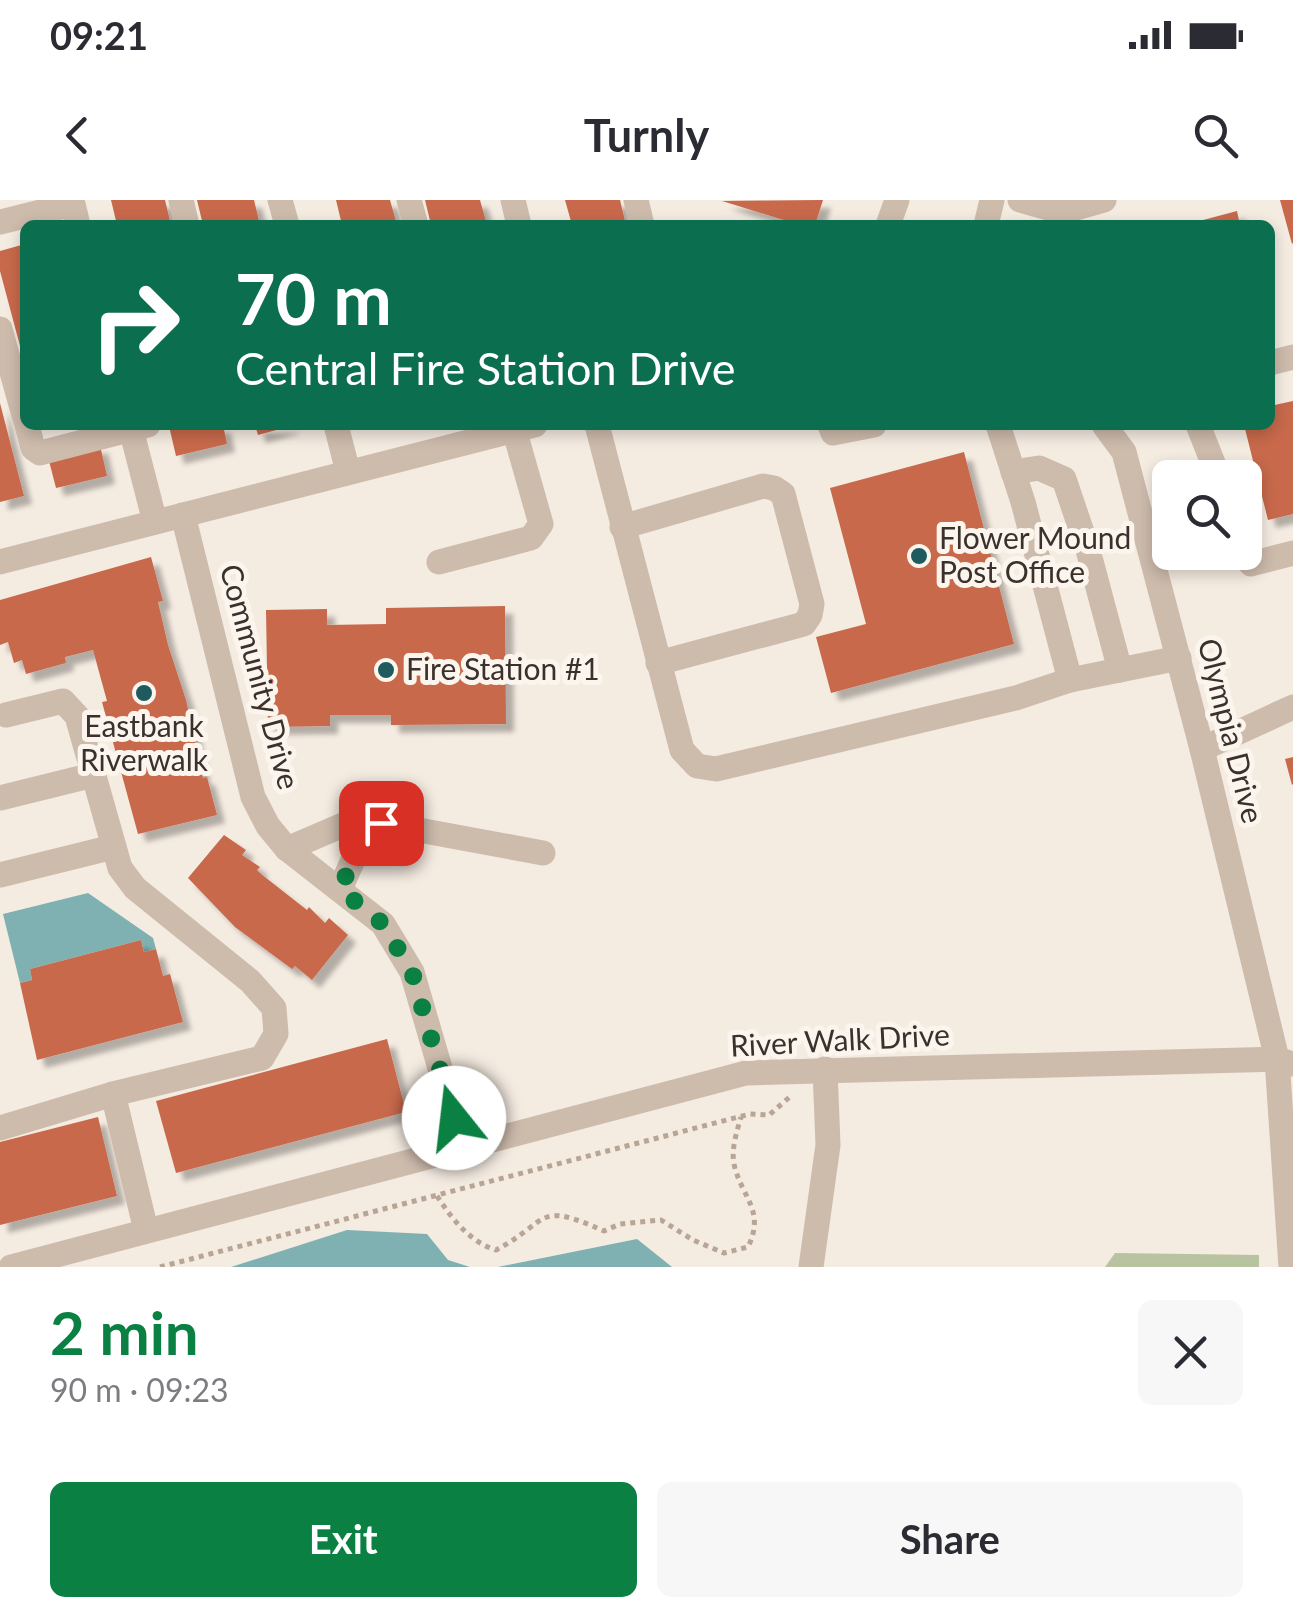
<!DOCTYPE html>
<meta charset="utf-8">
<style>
:root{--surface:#fff;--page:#f7f7f7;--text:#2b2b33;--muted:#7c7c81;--accent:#0b8043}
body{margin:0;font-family:Lato,sans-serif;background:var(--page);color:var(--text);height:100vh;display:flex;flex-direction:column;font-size:38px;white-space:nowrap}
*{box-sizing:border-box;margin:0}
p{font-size:32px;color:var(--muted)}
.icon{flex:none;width:55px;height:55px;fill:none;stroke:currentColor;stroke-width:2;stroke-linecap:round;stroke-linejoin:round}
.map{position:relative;height:1067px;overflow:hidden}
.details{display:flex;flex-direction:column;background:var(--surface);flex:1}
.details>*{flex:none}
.hud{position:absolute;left:20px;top:20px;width:1255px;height:210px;border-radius:15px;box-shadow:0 5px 15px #0003;background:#0b6e4f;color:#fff;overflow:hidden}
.controls{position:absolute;left:1152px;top:260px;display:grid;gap:20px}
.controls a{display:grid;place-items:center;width:110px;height:110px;border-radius:15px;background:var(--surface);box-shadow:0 5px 15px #0003;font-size:50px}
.pin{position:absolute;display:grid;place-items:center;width:85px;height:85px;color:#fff;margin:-42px;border-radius:20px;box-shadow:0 5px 15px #0006}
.me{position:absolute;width:110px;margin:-55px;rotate:344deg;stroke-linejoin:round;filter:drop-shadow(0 0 8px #0008)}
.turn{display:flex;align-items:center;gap:35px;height:210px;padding:0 50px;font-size:45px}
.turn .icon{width:130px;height:130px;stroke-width:2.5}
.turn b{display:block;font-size:70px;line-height:85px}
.round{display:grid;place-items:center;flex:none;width:105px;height:105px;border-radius:15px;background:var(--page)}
.headline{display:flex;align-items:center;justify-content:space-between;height:170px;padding:0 50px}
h1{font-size:60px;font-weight:700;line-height:75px;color:var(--accent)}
.primary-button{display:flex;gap:20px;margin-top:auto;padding:20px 50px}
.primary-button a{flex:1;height:115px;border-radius:15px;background:var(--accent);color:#fff;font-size:40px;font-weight:700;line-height:115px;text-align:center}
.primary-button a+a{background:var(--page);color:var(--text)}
.status{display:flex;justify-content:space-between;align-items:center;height:70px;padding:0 50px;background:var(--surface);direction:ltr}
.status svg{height:28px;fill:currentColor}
header{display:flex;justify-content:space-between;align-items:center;height:130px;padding:0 50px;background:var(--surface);font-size:45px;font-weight:700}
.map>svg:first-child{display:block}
</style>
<div class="status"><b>09:21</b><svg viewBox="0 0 49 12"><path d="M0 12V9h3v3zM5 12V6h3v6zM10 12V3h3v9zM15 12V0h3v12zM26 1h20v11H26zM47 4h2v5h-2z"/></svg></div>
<header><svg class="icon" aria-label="back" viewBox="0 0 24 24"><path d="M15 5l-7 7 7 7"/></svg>Turnly<svg class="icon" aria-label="search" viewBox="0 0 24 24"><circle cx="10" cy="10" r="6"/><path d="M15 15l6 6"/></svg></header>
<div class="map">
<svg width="1293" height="1067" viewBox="0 0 1293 1067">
<defs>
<filter id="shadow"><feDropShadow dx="8" dy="8" stdDeviation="2.5" flood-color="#0004"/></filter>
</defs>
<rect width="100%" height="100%" fill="#f4ebe1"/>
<path fill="#b8c4a0" d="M1115 1053 1259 1055V1067H1105Z"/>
<g fill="#7fb0b2">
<path d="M88 693 153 738 156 749 144 752 141 740 30 769 32 780 20 783 3 714Z"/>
<path d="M347 1030 427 1034 448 1060 470 1067H231Z"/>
<path d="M637 1039 672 1067H498Z"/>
</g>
<g fill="#c8694b" filter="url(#shadow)">
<path d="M111 0H165L171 25H117Z"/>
<path d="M197 0H254L260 25H203Z"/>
<path d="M336 0H390L397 25H342Z"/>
<path d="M425 0H480L487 25H431Z"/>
<path d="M565 0H620L626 25H572Z"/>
<path d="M823 0 815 25H800L722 1Z"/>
<path d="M1280 0H1293V43L1292 44Z"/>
<path d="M1237 11 1240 25H1188V24Z"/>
<path d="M25 44V161H24L0 71V51Z"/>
<path d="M1293 201V314L1268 320 1244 225H1270V206Z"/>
<path d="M0 203 24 296 0 302Z"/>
<path d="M223 225 227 244 176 256 169 226Z"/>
<path d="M255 225H291V226L258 235Z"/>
<path d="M100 245 107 276 56 288 48 257Z"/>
<path d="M964 252 1014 444 831 493 816 437 866 424 830 288Z"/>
<path d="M151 357 163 401 158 402 168 445 186 500 203 578 207 577 217 615 138 634 102 502 107 501 93 450 65 457 66 463 26 474 22 460 14 463 8 442 0 445V400Z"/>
<path d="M505 406 506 524 391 525V515H330V526L268 527 266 410 327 409V425L386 424V408Z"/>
<path d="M1293 557V584L1292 585 1285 559Z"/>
<path d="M224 635 246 650 242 655 260 667 257 670 261 674 307 710 309 707 325 723 329 718 348 735 312 780 295 766 292 769 235 727 188 678Z"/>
<path d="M141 740 144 752 156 749 163 776 170 774 183 822 37 860 20 783 32 780 30 769Z"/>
<path d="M387 839 406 912 176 973 156 901Z"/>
<path d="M98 917 117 996 0 1025V942Z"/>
</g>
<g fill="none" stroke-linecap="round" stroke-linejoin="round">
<g stroke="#b9a596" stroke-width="5" stroke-dasharray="5 5" stroke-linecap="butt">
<path d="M437 996C452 1019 470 1042 496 1050 551 1021 535 1000 604 1031L620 1024 661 1020 693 1040 724 1053 748 1047C766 1010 741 997 734 964 731 949 737 931 741 917"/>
<path d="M160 1067 750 914 769 915 791 896"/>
</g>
<g stroke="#cdbbac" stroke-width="25">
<path d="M181 0 187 25"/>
<path d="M280 0 287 25"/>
<path d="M409 0 416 25"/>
<path d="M513 0 519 25"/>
<path d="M636 0 642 25"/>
<path d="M1020 0 1062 12 1104 0"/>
<path d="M0 22 73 4 78 25"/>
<path d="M888 25 897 0"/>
<path d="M986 25 992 0"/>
<path d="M0 129 25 219"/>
<path d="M1270 163 1293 157"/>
<path d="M27 225 33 248 40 253 148 225"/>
<path d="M130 225 155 322"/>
<path d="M336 225 348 272"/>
<path d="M597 225 682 550 697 566 716 569 1016 498 1070 480"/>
<path d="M830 225 833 233 874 225"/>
<path d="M998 225 1023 302 1070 480 1179 458"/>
<path d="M1104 225 1124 252 1202 549 1277 859 1291 1067"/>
<path d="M1198 225 1219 278"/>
<path d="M1013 272 1039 268 1064 279 1088 350 1120 470"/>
<path d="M183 315 253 597 268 626 287 649 383 724 412 772 463 947"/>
<path d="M622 327 763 286 774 288 783 294 812 404 810 415 804 424 658 463"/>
<path d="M1241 352 1251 364 1293 353"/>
<path d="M0 362 535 225"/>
<path d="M439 362 531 338 541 324 514 229"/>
<path d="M6 515 63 501 77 516 120 668 135 688 250 781 274 808 276 834 262 858 113 894"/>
<path d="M1202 549 1293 507"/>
<path d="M0 598 93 575"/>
<path d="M287 649 343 625 381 623 543 653"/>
<path d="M0 675 113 647"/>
<path d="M340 689 357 651 381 623"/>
<path d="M0 928 113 894 146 1030"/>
<path d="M11 1067 746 873 1277 859 1293 864"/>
<path d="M811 1067 828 945 825 869"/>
</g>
</g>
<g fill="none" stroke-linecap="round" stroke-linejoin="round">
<path stroke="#0b8043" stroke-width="18" stroke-dasharray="0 32.4" d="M381 623 357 651 340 689 383 724 412 772 454 918"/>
</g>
<g fill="#1f5a5e" stroke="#fbf5ee" stroke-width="4">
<circle cx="919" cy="356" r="10"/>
<circle cx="386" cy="470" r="10"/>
<circle cx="144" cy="493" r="10"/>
</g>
<g text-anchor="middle" stroke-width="10" stroke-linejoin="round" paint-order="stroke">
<g font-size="30" fill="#3b302b" stroke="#fbf5ee" text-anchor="start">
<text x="939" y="349">Flower Mound<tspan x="939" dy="34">Post Office</tspan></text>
<text x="406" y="480">Fire Station #1</text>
<text x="144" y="537" text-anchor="middle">Eastbank<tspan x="144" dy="34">Riverwalk</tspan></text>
</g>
<g font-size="30" fill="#3b302b" stroke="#fbf5ee">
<text transform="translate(259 477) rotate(75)" y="10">Community Drive</text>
<text transform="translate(1230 531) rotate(76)" y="10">Olympia Drive</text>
<text transform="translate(840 841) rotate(-3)" y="10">River Walk Drive</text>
</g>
</g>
</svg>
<div class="controls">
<a><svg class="icon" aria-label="search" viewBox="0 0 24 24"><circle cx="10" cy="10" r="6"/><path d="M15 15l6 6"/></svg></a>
</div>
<div class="pin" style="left:381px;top:623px;background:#d93025"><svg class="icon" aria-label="arrive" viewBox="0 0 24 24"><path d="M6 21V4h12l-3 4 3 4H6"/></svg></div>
<svg class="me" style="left:454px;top:918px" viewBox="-20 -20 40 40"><circle r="19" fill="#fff"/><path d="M0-13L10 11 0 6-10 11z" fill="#0b8043"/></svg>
<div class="hud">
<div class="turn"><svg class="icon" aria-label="right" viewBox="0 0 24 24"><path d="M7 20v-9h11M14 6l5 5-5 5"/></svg><div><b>70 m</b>Central Fire Station Drive</div></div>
</div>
</div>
<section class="details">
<div class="headline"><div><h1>2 min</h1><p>90 m · 09:23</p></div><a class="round"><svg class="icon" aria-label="close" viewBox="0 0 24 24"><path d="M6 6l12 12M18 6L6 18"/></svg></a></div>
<div class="primary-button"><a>Exit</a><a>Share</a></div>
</section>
